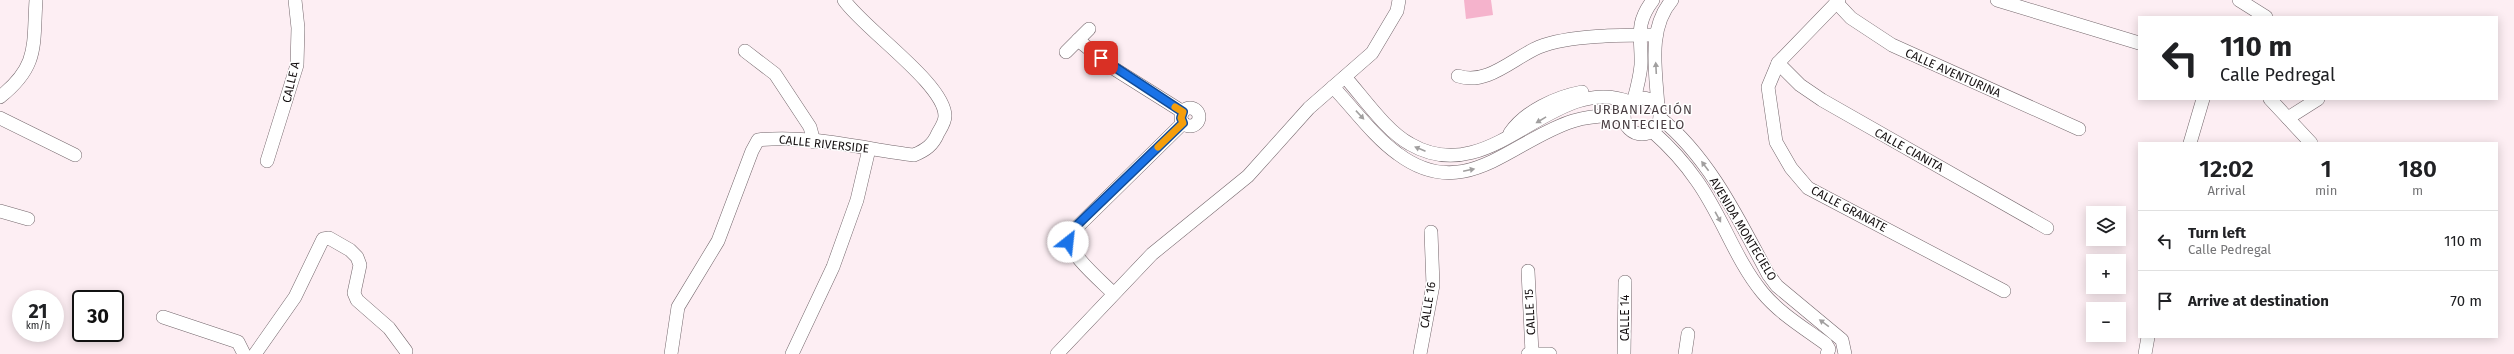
<!DOCTYPE html>
<meta charset="utf-8">
<style>
:root{--surface:#fff;--page:#f2f2f2;--text:#202124;--muted:#757577;--line:#e0e0e0}
body{margin:0;font-family:"Fira Sans",sans-serif;background:var(--page);color:var(--text);height:100vh;display:flex;flex-direction:column;font-size:15px;white-space:nowrap}
*{box-sizing:border-box;margin:0}
p{font-size:13px;color:var(--muted)}
.icon{flex:none;width:22px;height:22px;fill:none;stroke:currentColor;stroke-width:2;stroke-linecap:round;stroke-linejoin:round}
.map{position:relative;flex:1;overflow:hidden}
.details{position:absolute;left:2138px;top:142px;width:360px;height:196px;display:flex;flex-direction:column;background:var(--surface);border-radius:0px;box-shadow:0 2px 10px #0003}
.details>*{flex:none}
.hud{position:absolute;left:2138px;top:16px;width:360px;height:84px;border-radius:0px;box-shadow:0 2px 10px #0003;background:#fff;color:var(--text);overflow:hidden}
.tools{position:absolute;left:2086px;top:206px;display:grid;gap:8px}
.tools a{display:grid;place-items:center;width:40px;height:40px;border-radius:0px;background:var(--surface);box-shadow:0 2px 10px #0003;font-size:20px}
.speed{position:absolute;left:12px;top:290px;display:flex;gap:8px;font-size:20px;font-weight:700;text-align:center}
.speed>*{display:grid;place-content:center;width:52px;height:52px;border-radius:50%;background:var(--surface);box-shadow:0 2px 10px #0003;line-height:1}
.speed small{font-size:10px;font-weight:400}
.speed .limit{border:2px solid #111;border-radius:6px;background:#fff;color:#111}
.pin{position:absolute;display:grid;place-items:center;width:34px;height:34px;color:#fff;margin:-17px;border-radius:8px;box-shadow:0 2px 6px #0006}
.me{position:absolute;width:44px;margin:-22px;rotate:29deg;stroke-linejoin:round;filter:drop-shadow(0 0 3px #0008)}
.turn{display:flex;align-items:center;gap:14px;height:84px;padding:0 16px;font-size:18px}
.turn .icon{width:52px;height:52px;stroke-width:2.5}
.turn b{display:block;font-size:28px;line-height:34px}
.eta{display:flex;justify-content:space-evenly;align-items:center;height:68px;text-align:center}
.eta b{font-size:24px;font-weight:600;line-height:28px}
ul{padding:0;list-style:none}
li{display:flex;align-items:center;gap:12px;height:60px;padding:0 16px;border-top:1px solid var(--line)}
li div{flex:1}
li b{display:block;font-size:15px}
li em{font-style:normal}
.map>svg:first-child{display:block}
</style>
<div class="map">
<svg width="2514" height="354" viewBox="0 0 2514 354">
<rect width="100%" height="100%" fill="#fdeef3"/>
<path fill="#f5b3cc" d="M1464 0H1491L1493 15 1466 19Z"/>
<g fill="none" stroke-linecap="round" stroke-linejoin="round">
<g stroke="#73666b" stroke-width="14">
<g id="minor">
<path d="M1839 0 1778 63 1768 87 1776 142 1791 168 1808 188 2004 291"/>
<path d="M1997 0 2139 43"/>
<path d="M2239 0 2266 17"/>
<path d="M1836 2 1851 18 1892 45 2079 129"/>
<path d="M1078 40 1113 68 1183 112"/>
<path d="M745 51 775 74 810 127 814 142"/>
<path d="M1066 52 1089 29"/>
<path d="M1778 63 1800 85 1822 100 2047 228"/>
<path d="M1458 76C1487 86 1513 58 1539 47 1569 35 1623 35 1655 35"/>
<path d="M1345 77C1363 97 1386 131 1410 144 1493 192 1552 71 1630 102"/>
<path d="M1333 87C1354 109 1374 137 1398 154 1465 204 1512 140 1573 121 1590 116 1606 115 1624 117"/>
<path d="M0 97C39 66 33 46 36 0"/>
<circle cx="1642" cy="116" r="18"/>
<path d="M1634 99C1637 88 1640 77 1641 65 1642 37 1634 25 1653 0"/>
<path d="M2270 99 2311 143"/>
<path d="M1658 107C1656 71 1647 29 1672 0"/>
<circle cx="1190" cy="117" r="9"/>
<path d="M0 118 75 155"/>
<path d="M1660 118C1709 157 1739 220 1768 274L1777 286 1842 340 1845 354"/>
<path d="M2288 118 2318 99"/>
<path d="M1652 131C1669 146 1684 162 1697 181 1722 216 1735 259 1762 292 1779 313 1804 328 1826 344L1829 349 1827 354"/>
<path d="M1510 133C1525 111 1556 97 1582 92"/>
<path d="M2190 143 2203 99"/>
<path d="M267 161 297 65 298 28 295 0"/>
<path d="M0 211 28 219"/>
<path d="M1528 271 1532 353"/>
<path d="M1113 293C1101 281 1066 252 1068 236L1183 123"/>
<path d="M163 317 238 342 244 354"/>
<path d="M255 354 295 297 323 239 329 238 350 250 357 257 360 265 354 293 357 300 389 328 406 351"/>
<path d="M671 354 678 307 718 241 752 151 758 140C807 134 865 149 914 155 926 150 933 145 938 133 941 128 945 122 945 116 945 84 864 29 844 0"/>
<path d="M792 354 833 267 857 200 869 149"/>
<path d="M1057 354 1152 254 1248 176 1309 108 1372 53 1397 11 1399 0"/>
<path d="M1420 354 1433 285 1431 232"/>
<path d="M1528 354H1550"/>
<path d="M1624 354 1625 282"/>
<path d="M1685 354 1688 334"/>
<path d="M2145 354 2148 337"/>
</g>
</g>
<use href="#minor" stroke="#fff" stroke-width="13"/>
</g>
<defs><path id="oneway-solid" d="M-6-.8H1V-3.2L6.5 0L1 3.2V.8H-6Z"/></defs>
<g fill="#a19f9f">
<use href="#oneway-solid" transform="translate(1656 68) rotate(-93)"/>
<use href="#oneway-solid" transform="translate(1360 115) rotate(47)"/>
<use href="#oneway-solid" transform="translate(1541 120) rotate(149)"/>
<use href="#oneway-solid" transform="translate(1420 149) rotate(-157)"/>
<use href="#oneway-solid" transform="translate(1705 166) rotate(-127)"/>
<use href="#oneway-solid" transform="translate(1469 170) rotate(-12)"/>
<use href="#oneway-solid" transform="translate(1718 217) rotate(61)"/>
<use href="#oneway-solid" transform="translate(1824 323) rotate(-144)"/>
</g>
<g fill="none" stroke-linecap="round" stroke-linejoin="round">
<g stroke="#114b97" stroke-width="10">
<path id="route" d="M1068 242 1072 230 1183 123 1181 118 1183 112 1101 58"/>
</g>
<use href="#route" stroke="#1a73e8" stroke-width="7"/>
<path stroke="#f59e0b" stroke-width="7" d="M1158 147 1183 123 1181 118 1183 112 1175 107"/>
</g>
<g text-anchor="middle" stroke-width="3" stroke-linejoin="round" paint-order="stroke">
<g font-size="12" fill="#140f10" stroke="#fff">
<text transform="translate(1953 73) rotate(24)" y="4">CALLE AVENTURINA</text>
<text transform="translate(291 82) rotate(-77)" y="4">CALLE A</text>
<text transform="translate(824 144) rotate(6)" y="4">CALLE RIVERSIDE</text>
<text transform="translate(1909 150) rotate(29)" y="4">CALLE CIANITA</text>
<text transform="translate(1849 209) rotate(28)" y="4">CALLE GRANATE</text>
<text transform="translate(1743 229) rotate(59)" y="4">AVENIDA MONTECIELO</text>
<text transform="translate(1428 305) rotate(-81)" y="4">CALLE 16</text>
<text transform="translate(1530 312) rotate(-93)" y="4">CALLE 15</text>
<text transform="translate(1625 318) rotate(-90)" y="4">CALLE 14</text>
</g>
<g font-size="13" letter-spacing="1" fill="#4a3f43" stroke="#fff">
<text x="1643" y="114">URBANIZACIÓN<tspan x="1643" dy="15">MONTECIELO</tspan></text>
</g>
</g>
</svg>
<div class="tools">
<a><svg class="icon" aria-label="layers" viewBox="0 0 24 24"><path d="M12 4l9 5-9 5-9-5zM3 14l9 5 9-5"/></svg></a>
<a>+</a>
<a>−</a>
</div>
<div class="speed"><div>21<small>km/h</small></div><div class="limit">30</div></div>
<div class="pin" style="left:1101px;top:58px;background:#d93025"><svg class="icon" aria-label="arrive" viewBox="0 0 24 24"><path d="M6 21V4h12l-3 4 3 4H6"/></svg></div>
<svg class="me" style="left:1068px;top:242px" viewBox="-20 -20 40 40"><circle r="19" fill="#fff"/><path d="M0-13L10 11 0 6-10 11z" fill="#1a73e8"/></svg>
<div class="hud">
<div class="turn"><svg class="icon" aria-label="left" viewBox="0 0 24 24"><path d="M17 20v-9H6M10 6l-5 5 5 5"/></svg><div><b>110 m</b>Calle Pedregal</div></div>
</div>
<section class="details">
<div class="eta">
<div><b>12:02</b><p>Arrival</p></div>
<div><b>1</b><p>min</p></div>
<div><b>180</b><p>m</p></div>
</div>
<ul>
<li><svg class="icon" aria-label="left" viewBox="0 0 24 24"><path d="M17 20v-9H6M10 6l-5 5 5 5"/></svg><div><b>Turn left</b><p>Calle Pedregal</p></div><em>110 m</em></li>
<li><svg class="icon" aria-label="arrive" viewBox="0 0 24 24"><path d="M6 21V4h12l-3 4 3 4H6"/></svg><div><b>Arrive at destination</b></div><em>70 m</em></li>
</ul>
</section>
</div>
